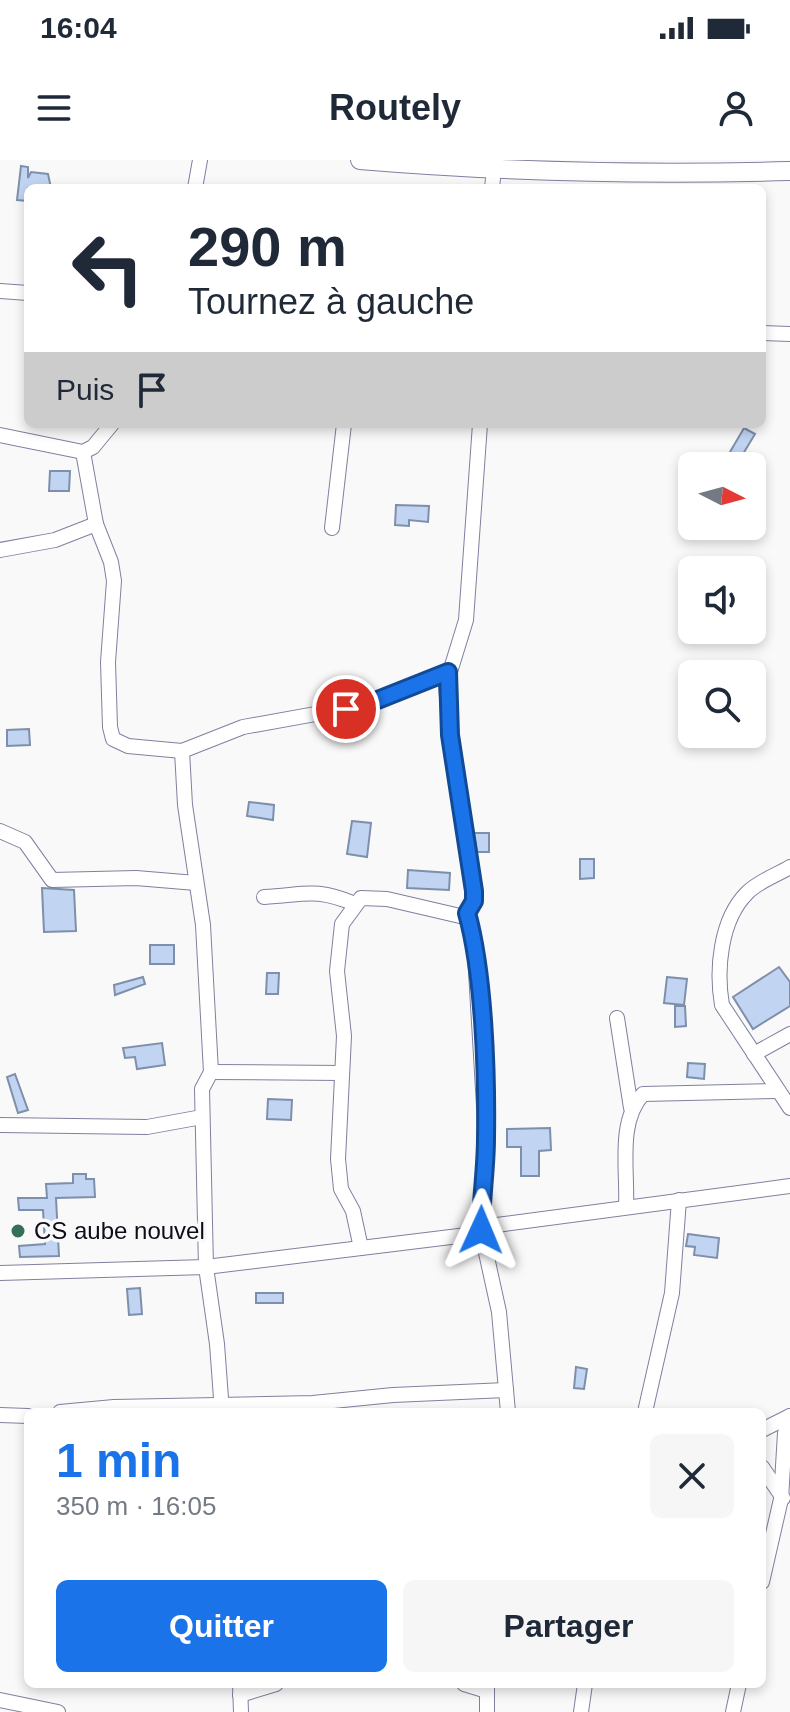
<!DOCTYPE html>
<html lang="fr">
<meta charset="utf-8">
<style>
:root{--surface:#fff;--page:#f6f6f7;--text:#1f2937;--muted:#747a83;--accent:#1a73e8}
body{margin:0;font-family:Arial,sans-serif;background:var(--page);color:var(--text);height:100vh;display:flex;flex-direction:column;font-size:30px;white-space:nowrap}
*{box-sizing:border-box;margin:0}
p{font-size:26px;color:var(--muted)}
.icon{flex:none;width:44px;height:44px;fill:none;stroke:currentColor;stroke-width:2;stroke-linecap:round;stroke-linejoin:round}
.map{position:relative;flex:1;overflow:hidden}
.sheet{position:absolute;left:24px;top:1248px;width:742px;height:280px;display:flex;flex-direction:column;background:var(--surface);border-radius:12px;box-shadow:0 4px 12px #0003}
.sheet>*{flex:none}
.top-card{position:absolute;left:24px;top:24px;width:742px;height:244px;border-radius:12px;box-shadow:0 4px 12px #0003;background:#fff;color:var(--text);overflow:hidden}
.needle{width:52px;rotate:96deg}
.tools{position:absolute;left:678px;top:292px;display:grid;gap:16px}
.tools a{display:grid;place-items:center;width:88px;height:88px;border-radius:12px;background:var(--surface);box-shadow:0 4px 12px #0003;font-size:40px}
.pin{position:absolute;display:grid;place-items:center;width:68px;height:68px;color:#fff;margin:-34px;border:4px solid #fff;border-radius:50%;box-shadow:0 2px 8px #0007}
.me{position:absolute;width:88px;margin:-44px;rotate:1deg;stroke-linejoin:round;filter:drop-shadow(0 0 6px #0008)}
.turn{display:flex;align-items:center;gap:28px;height:168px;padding:0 32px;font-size:36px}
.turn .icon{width:104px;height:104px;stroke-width:2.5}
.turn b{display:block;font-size:56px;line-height:68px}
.then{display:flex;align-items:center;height:76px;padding:0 32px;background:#0003;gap:16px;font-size:30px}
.round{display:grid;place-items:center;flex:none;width:84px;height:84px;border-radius:12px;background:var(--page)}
.summary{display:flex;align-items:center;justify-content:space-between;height:136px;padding:0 32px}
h1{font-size:48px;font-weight:600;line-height:60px;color:var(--accent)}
.button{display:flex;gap:16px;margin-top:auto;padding:16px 32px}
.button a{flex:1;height:92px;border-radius:12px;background:var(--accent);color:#fff;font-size:32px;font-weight:600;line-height:92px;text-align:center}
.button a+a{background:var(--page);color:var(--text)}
.status{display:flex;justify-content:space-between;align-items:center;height:56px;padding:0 40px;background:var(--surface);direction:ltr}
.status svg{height:22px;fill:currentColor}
header{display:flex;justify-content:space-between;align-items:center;height:104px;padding:0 32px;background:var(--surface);font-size:36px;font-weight:600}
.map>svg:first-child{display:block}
</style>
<div class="status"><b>16:04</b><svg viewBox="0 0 49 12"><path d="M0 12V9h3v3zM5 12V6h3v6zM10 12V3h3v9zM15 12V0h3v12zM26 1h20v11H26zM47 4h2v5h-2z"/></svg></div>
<header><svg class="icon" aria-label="menu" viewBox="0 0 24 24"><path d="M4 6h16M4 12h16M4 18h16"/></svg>Routely<svg class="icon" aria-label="person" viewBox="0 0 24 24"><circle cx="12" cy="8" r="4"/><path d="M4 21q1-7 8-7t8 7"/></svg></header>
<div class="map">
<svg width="790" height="1552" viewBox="0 0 790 1552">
<rect width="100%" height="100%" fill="#f9f9f9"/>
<g fill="#c1d4f2" stroke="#7e8fab" stroke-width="2">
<path d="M21 6 28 7V18L31 12 48 14 51 28H28V41L17 40Z"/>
<path d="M744 268 755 274 740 299 730 292Z"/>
<path d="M50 311H70L69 331H49Z"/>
<path d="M396 345 429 346 428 362 409 360V366L395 365Z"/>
<path d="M29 569 30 585 7 586V570Z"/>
<path d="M249 642 274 645 273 660 247 656Z"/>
<path d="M352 661 371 663 367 697 347 694Z"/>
<path d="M474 673H489V692H477Z"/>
<path d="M580 699H594V718L580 719Z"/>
<path d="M408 710 450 713 449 730 407 728Z"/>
<path d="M42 728 74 730 76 771 44 772Z"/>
<rect x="150" y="785" width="24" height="19"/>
<path d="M779 807 790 822V846L753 869 733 837Z"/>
<path d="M267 813H279L278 834H266Z"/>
<path d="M143 817 145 824 115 835 114 825Z"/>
<path d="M667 817 687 819 684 845 664 843Z"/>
<path d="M675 846H685L686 866 675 867Z"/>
<path d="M162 883 165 905 137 909 135 897 125 898 123 888Z"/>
<path d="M688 903 705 904 704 919 687 917Z"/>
<path d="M15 914 28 950 18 953 7 917Z"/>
<path d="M268 939 292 940 291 960 267 959Z"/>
<path d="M550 968 551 990 539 991V1016H521V987H507V969Z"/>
<path d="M73 1014H86V1019H94L95 1037 56 1038 59 1096 20 1097 19 1086 45 1084 43 1050H19L18 1038H47L46 1024 73 1023Z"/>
<path d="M688 1074 719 1078 717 1098 694 1095 695 1087 686 1086Z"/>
<path d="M140 1128 142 1154 129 1155 127 1129Z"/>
<rect x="256" y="1133" width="27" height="10"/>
<path d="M576 1207 587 1209 584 1229 574 1228Z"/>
</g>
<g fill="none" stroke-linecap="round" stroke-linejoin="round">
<g stroke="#7f809f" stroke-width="16">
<g id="minor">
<path d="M195 28 200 0"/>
<path d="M492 28 494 9"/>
<path d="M0 131 28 133"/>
<path d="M762 173 790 174"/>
<path d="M0 275 83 292 93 287 112 264"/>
<path d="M83 292 96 364 111 402 114 421 108 502 110 567 113 579 128 586 182 591 243 567 365 545 448 512"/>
<path d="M332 368 344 264"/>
<path d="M0 390 55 380 96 364"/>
<path d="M182 591 185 645 203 765 211 912 202 929 206 1107 217 1184 222 1252"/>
<path d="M0 671 25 682 52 720 136 718 196 723"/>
<path d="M790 707C777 715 757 722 747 733 720 760 716 810 722 845L790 948"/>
<path d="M264 737C305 735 314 727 355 744"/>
<path d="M467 753 474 778 486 980 481 1070 499 1152 508 1252"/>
<path d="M617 858 631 948"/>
<path d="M754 894 790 874"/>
<path d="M211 912 342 913"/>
<path d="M0 965 147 967 202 957"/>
<path d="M626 1047C628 1011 617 962 643 934L777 931"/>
<path d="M361 1088 353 1051 341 1029 338 999 344 876 337 811 342 764 361 738 387 739 460 756 467 753 474 741 450 575 446 525 466 460 480 264"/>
<path d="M0 1113 206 1107 467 1075 497 1065 790 1026"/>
<path d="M60 1252 114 1247 313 1243 393 1235 506 1230"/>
<path d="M645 1252 672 1133 679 1040"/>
<path d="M0 1255 28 1256"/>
<path d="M762 1270 790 1256"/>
<path d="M762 1307 783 1338"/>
<path d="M762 1422 781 1339 785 1273 790 1256"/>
<path d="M240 1524 241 1552"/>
<path d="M464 1524 487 1531"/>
<path d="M240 1535 276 1524"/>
<path d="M0 1540 58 1552"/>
<path d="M487 1552V1524"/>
<path d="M581 1552 585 1524"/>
<path d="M733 1552 739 1524"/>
</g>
</g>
<g stroke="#7f809f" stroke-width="20">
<path id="tertiary" d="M360 0C503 12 646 15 790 11"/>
</g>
<use href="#minor" stroke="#fff" stroke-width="14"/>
<use href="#tertiary" stroke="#fff" stroke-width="18"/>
</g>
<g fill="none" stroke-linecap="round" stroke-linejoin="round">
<g stroke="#114b97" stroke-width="20">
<path id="route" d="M346 549 365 545 448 512 450 575 474 731V741L467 753C484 814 487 913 486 978 486 1009 481 1039 481 1070"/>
</g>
<use href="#route" stroke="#1a73e8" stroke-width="14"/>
</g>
<circle fill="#366f57" stroke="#f9f9f9" stroke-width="3" cx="18" cy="1071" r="8"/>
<g text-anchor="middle" stroke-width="7" stroke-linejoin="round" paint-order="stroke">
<g font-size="24" fill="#0d0d19" stroke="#f9f9f9" text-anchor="start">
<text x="34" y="1079">CS aube nouvel</text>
</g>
</g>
</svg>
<div class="tools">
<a><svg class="needle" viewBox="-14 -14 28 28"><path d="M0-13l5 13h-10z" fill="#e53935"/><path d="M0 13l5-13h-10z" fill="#747a83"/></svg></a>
<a><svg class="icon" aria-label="sound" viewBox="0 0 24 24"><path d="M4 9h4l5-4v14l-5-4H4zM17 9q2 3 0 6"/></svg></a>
<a><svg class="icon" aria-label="search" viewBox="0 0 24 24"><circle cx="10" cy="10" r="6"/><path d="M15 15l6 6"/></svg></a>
</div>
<div class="pin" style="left:346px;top:549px;background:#d93025"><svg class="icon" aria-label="arrive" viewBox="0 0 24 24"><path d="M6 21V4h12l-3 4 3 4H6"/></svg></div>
<svg class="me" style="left:481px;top:1070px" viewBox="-20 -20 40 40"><path d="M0-17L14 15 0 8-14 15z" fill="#1a73e8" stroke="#fff" stroke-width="4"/></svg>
<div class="top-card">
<div class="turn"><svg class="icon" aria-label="left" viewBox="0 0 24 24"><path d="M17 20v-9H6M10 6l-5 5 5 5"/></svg><div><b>290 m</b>Tournez à gauche</div></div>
<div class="then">Puis<svg class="icon" aria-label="arrive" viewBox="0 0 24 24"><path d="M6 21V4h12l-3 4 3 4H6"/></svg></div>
</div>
<section class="sheet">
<div class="summary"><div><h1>1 min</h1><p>350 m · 16:05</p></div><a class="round"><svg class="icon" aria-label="close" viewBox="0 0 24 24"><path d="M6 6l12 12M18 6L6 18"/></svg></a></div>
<div class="button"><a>Quitter</a><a>Partager</a></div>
</section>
</div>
